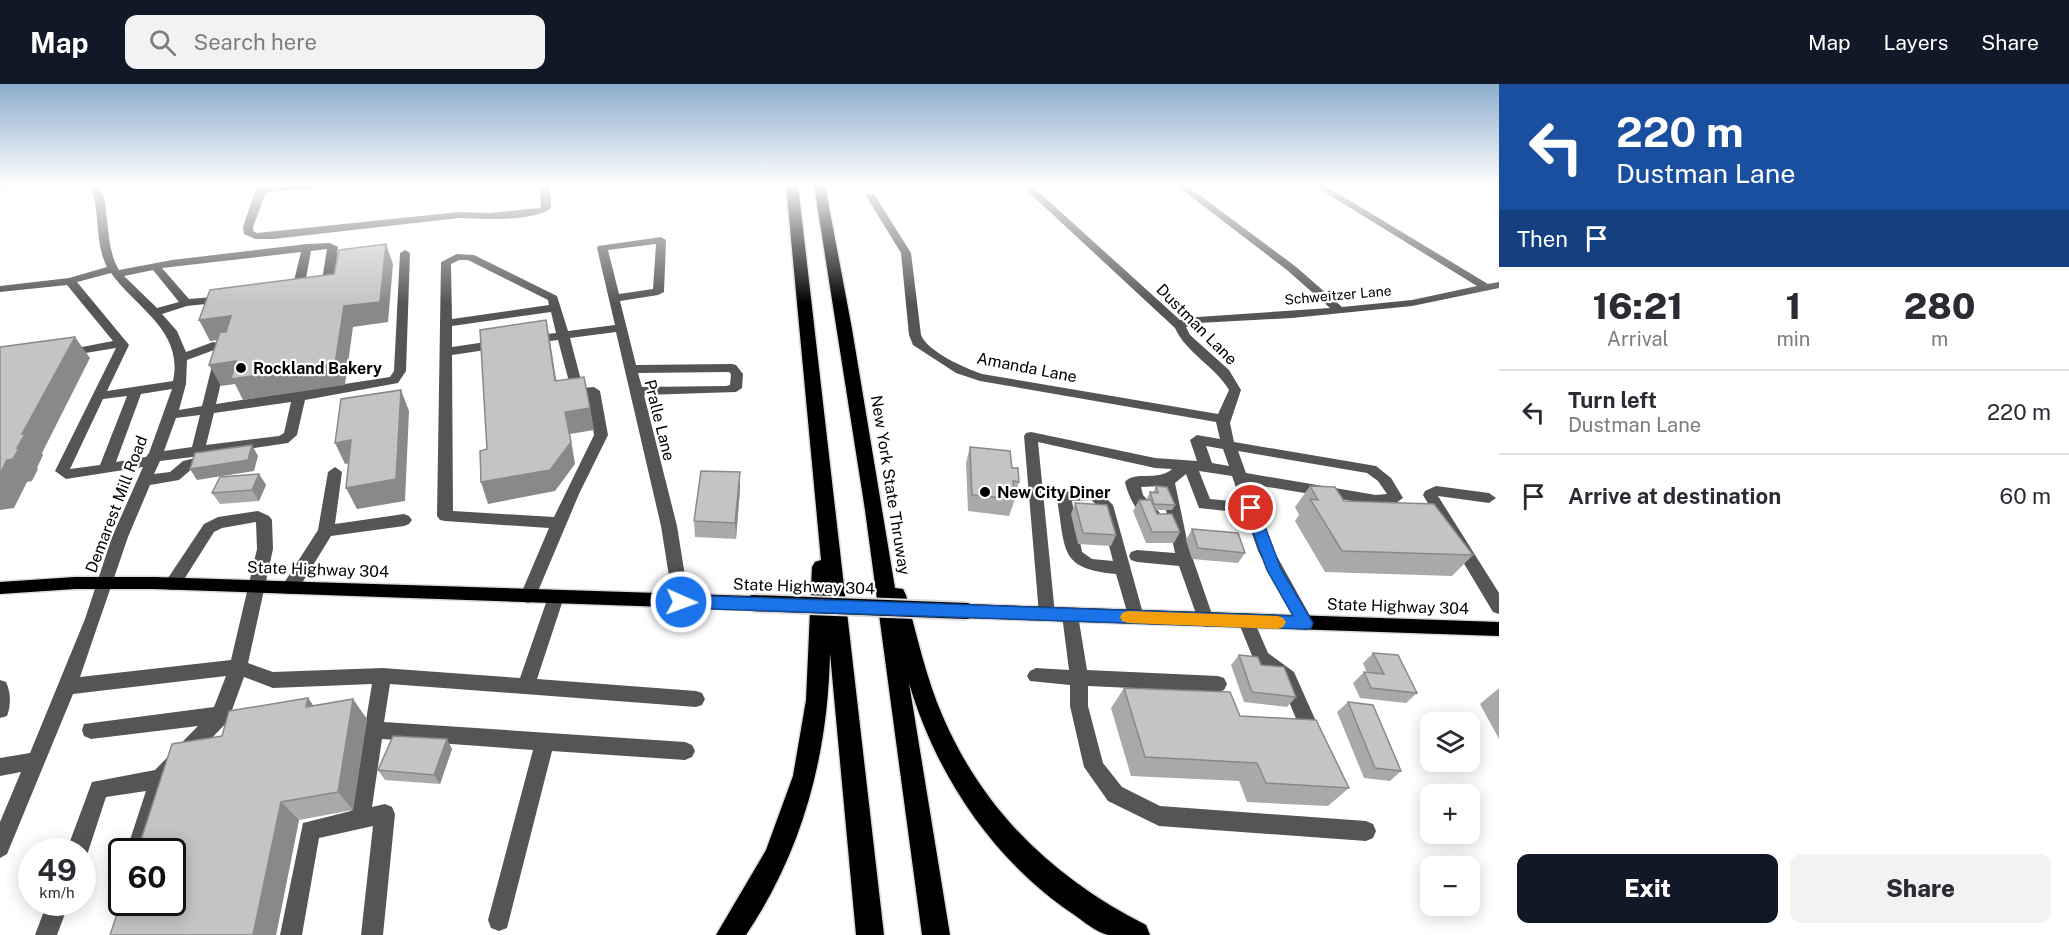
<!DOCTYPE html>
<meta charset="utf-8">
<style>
:root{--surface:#fff;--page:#f2f2f3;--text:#2b2b33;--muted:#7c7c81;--line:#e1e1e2;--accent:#111827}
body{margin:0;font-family:"Public Sans",sans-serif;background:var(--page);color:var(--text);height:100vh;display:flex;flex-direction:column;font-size:22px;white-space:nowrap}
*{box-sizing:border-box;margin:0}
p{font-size:20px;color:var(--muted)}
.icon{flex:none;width:33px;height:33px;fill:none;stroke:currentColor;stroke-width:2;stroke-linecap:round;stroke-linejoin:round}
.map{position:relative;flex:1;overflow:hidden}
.side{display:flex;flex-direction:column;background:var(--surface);width:570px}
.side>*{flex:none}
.hud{background:#1a4fa0;color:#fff;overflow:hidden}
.buttons{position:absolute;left:1420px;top:628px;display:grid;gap:12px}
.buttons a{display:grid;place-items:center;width:60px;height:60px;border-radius:12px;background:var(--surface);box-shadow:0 3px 15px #0003;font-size:30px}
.speed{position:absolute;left:18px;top:754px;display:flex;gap:12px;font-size:30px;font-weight:700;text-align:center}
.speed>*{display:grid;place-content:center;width:78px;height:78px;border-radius:50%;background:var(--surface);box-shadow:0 3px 15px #0003;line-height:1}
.speed small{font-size:15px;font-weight:400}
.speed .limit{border:3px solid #111;border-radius:9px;background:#fff;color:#111}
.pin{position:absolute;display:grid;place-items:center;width:51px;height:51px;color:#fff;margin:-26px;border:3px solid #fff;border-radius:50%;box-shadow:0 2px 6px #0007}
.me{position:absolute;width:66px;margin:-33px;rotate:92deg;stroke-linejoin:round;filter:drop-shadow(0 0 4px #0008)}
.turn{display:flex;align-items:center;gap:21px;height:126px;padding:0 18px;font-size:27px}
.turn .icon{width:78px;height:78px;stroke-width:2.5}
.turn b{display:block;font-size:42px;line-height:51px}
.then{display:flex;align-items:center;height:57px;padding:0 18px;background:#0003;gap:12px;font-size:22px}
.eta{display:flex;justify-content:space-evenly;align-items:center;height:102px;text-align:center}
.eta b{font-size:36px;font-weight:800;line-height:42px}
.button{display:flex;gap:12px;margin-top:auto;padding:12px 18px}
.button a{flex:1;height:69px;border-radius:12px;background:var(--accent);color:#fff;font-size:24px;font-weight:800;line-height:69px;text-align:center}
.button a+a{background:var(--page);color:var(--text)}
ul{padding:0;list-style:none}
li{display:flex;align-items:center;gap:18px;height:84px;padding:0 18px;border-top:2px solid var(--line)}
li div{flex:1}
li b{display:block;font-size:22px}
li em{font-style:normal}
header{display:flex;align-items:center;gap:36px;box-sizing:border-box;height:84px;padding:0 30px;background:var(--accent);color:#fff}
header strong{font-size:28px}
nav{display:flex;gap:33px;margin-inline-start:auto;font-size:21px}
.search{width:420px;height:54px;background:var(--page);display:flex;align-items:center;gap:15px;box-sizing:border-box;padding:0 21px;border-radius:12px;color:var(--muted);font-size:22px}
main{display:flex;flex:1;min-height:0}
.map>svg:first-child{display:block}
</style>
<header>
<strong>Map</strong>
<div class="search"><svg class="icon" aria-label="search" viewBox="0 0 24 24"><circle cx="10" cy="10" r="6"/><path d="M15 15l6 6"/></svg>Search here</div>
<nav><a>Map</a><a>Layers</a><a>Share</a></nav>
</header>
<main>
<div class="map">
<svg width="1499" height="851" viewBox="0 0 1499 851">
<rect width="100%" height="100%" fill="#fff"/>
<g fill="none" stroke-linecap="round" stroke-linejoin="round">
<g stroke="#dbdbdb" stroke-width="3">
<g id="major">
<path d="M75 493H154L753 512 759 514 761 519 759 524 753 526 154 505H75L0 510V498Z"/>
<path d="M967 520 1499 538V552L967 534 961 532 959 527 961 522Z"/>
</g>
</g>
<g stroke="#dbdbdb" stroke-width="3">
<g id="highway">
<path d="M786 101H798L884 851H856L830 569C828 671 803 766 746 851H716L766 766 793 692 806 616 812 483 815 478 821 476Z"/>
<path d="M814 101H825L852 245 895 504 903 505 906 511C917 552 926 594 943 633 984 728 1055 795 1146 841L1150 851C1137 851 1120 851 1108 851 1096 848 1083 837 1073 830 993 776 936 691 909 599L950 851H922L865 426Z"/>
</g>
</g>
<g fill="#555" fill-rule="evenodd">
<path d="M0 101H8L0 107Z"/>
<path d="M90 101H100C111 129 104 161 119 186L172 176 307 160 330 159 338 163C335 183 338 200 315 206L309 203 322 196 327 165 311 167 304 205 298 208 292 205 301 168 162 184 189 215 225 212 231 215 225 218 187 222 162 230 177 247 186 268 213 258 227 261 229 264 216 320 390 293 394 287 400 169 405 166 410 169 406 287 398 299 305 316 297 351 288 359 214 370 220 374 218 377 193 384 179 396 150 401 128 453 80 593 231 576 257 465 256 438 222 444 214 448 178 505 172 506 166 505 164 500 204 440 218 433 258 427 269 432 272 436 273 465 248 579 273 588 382 584 520 594 548 513 550 508 556 506 562 508 564 513 537 595 696 607 702 609 705 615 702 621 696 623 390 600 384 638 685 658 692 661 695 667 692 673 685 676 552 667 507 844 499 847 491 844 488 836 533 666 382 655 372 723 385 720 392 723 395 730 383 851H361L373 742 319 754 302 851H280L303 739 351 727 372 600 273 604 244 593 228 637 168 700 148 768H126L146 707 106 713 88 768 82 776V768H66L92 698 155 686 198 642 91 655 84 652 82 646 84 640 214 623 226 592 73 610 7 770 0 774V738L21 688 0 692V674L30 669 85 535 112 453 143 383 66 395 55 387 116 264 61 273V267L113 257 67 201 0 208V202L69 194 107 183C94 158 101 128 90 101ZM153 186 179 218 157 224 124 192ZM111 189C136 224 184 247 173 297L107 307 129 261 77 198ZM214 266H216L202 322 179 326 186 300 187 276ZM172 305 149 369 146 373 116 378 141 310ZM127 312 100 381 70 385 103 315ZM291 318 284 349 279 352 206 361 214 329ZM200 331 192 363 164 367 176 334ZM208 371 183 377 170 388 154 390 160 377Z"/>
<path d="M257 101H322L318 104 266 108 253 143V147L257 149 459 128 490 129 538 124 541 123 540 101H550L551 124C535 138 480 135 459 134L273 155H255L244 150 243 143Z"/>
<path d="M1021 101H1031L1180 236 1198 233 1330 224 1287 186 1176 101H1186L1295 182 1342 223 1412 216 1477 202 1313 101H1324L1488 200 1499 198V204L1412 222 1292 234 1198 239 1186 243 1190 251 1229 286 1241 306 1230 339 1234 358 1376 382 1391 394 1403 414 1396 419 1376 421 1250 400 1274 467 1314 539 1311 544 1305 546 1299 544 1258 467 1245 429 1199 424 1186 390 1175 399 1188 461 1214 536 1212 541 1206 543 1200 541 1179 482 1137 478 1131 476 1129 472 1131 468 1137 466 1175 469 1161 402 1141 403 1143 411 1160 429 1157 433C1139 438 1128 412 1125 398 1135 386 1158 398 1172 385L1155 384 1038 358 1055 530 1053 535 1047 537 1041 535 1039 530 1024 352 1026 349 1031 348 1155 374 1197 377 1190 356 1197 351 1220 355 1216 338 980 297 956 289 913 261 909 251 901 169 866 112 868 110H874L911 169 921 251C928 268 965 284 982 290L1218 330 1229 306C1215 282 1186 269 1175 244ZM1206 362 1223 365 1229 382 1212 379ZM1238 367 1367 389 1378 397 1387 410 1376 411 1246 389ZM1199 387 1232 392 1241 418 1210 415Z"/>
<path d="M661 153 666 156 664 208 658 211 620 217 636 281 732 280 736 281 743 290 742 304 736 308 644 311 677 442 689 517 687 522 681 524 675 522 673 517 661 442 616 248 570 254 583 304 594 303 600 307 608 351 579 410 536 512 534 517 528 519 522 517 520 512 549 444 445 437 440 436 437 432 441 178 457 170 474 171 557 212 568 247 615 241 597 164 598 162ZM656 160 653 205 619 210 608 166ZM459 176H468L548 216 549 221 452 235 451 180ZM551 228 556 249 529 252 523 256 529 260 558 256 572 309 578 313 588 312 594 351 554 433 453 427 452 271 499 264 505 260 499 256 452 263V242ZM729 288 731 290 730 301 726 302 642 303 638 289Z"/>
<path d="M335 383 342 388 335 440 404 430 409 432 412 436 409 440 404 442 331 452 296 509 290 510 284 509 282 504 284 499 318 446 328 388Z"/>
<path d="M1436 402 1489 409 1496 414 1489 419 1438 412 1499 509V530L1493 528 1423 411 1425 407Z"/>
<path d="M1094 406 1099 407 1113 421 1144 533 1142 538 1136 540 1130 538 1116 490C1058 485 1066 465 1057 416 1065 403 1080 406 1094 406ZM1091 416 1099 423 1113 477 1092 475 1082 468 1072 417Z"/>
<path d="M1070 524 1076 526 1078 531 1087 586 1218 592 1224 594 1227 600 1224 606 1218 608 1088 602V622L1103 679 1122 703 1160 722 1366 737 1373 740 1376 747 1373 754 1366 757 1159 742 1108 717 1084 683 1070 622V601L1030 597 1027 592 1030 587 1036 584 1069 586 1062 531 1064 526Z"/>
<path d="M1246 530 1252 532 1268 569 1294 588 1323 653 1320 659 1313 662 1306 659 1281 598 1255 579 1238 537 1240 532Z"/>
<path d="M0 596 6 598C11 608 11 622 7 632L0 634Z"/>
<path d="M47 819H69L57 851H35Z"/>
</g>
<use href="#major" fill="#000" fill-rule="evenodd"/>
<use href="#highway" fill="#000" fill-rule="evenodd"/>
<g stroke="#dbdbdb" stroke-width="20" stroke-linecap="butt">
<path id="major-bridge" d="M753 519 967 527"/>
</g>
<use href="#major-bridge" stroke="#000" stroke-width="16"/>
</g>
<g fill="#a9a9a9">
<path d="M970 363 1012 384 1019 398 1014 411 1015 415 1009 432 968 427 966 379Z"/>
<path d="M259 390 266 401 259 417 220 420 212 409Z"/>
<path d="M1156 402 1175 421 1172 426H1155L1157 430 1180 448 1174 459H1146L1133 427 1139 416H1148L1147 414 1150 408 1153 409Z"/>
<path d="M1310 402 1344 417 1473 471 1452 492 1325 488 1295 437 1299 431 1295 423Z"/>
<path d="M740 405 736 455 695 453 694 437Z"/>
<path d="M1075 419 1116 451 1111 462 1078 460 1071 430Z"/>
<path d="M1192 445 1245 469 1238 479 1192 475 1186 456Z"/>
<path d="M1373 569 1417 609 1406 619 1360 614 1353 599 1364 588 1367 589 1363 579Z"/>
<path d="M1239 571 1261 581 1296 613 1287 623 1244 618 1231 581Z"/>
<path d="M1124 604 1240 632 1349 704 1328 722 1247 718 1239 697 1131 692 1111 624Z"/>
<path d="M1498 605H1499V655L1480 620Z"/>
<path d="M308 614 313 622 367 635 353 726 299 736 276 851H110L222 652Z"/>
<path d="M1348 618 1401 687 1390 697 1364 694 1337 628Z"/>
<path d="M452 665 440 700 385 696 378 686Z"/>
</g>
<g fill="#898989">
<path d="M634 101H670L634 105Z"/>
<path d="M386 160 393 180 388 238 353 243 345 301 243 316 235 300 221 302 209 281 344 222Z"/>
<path d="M231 232 243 253 210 257 199 236Z"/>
<path d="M546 236 550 257 560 319 555 297Z"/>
<path d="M75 253 90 274 42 369 43 371 37 384 38 385 32 397 27 398 14 424 0 426V390L7 376 17 364 22 350Z"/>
<path d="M401 306 409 327 405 417 357 425 346 404Z"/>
<path d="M590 324 594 346 570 350 575 380 555 407 488 420 481 398 565 328Z"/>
<path d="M351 356 362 377 345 380 335 359Z"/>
<path d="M252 361 258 372 254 387 197 396 190 385Z"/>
<path d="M740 388V405L736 455 735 439Z"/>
<path d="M259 390 266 401 259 417 252 406Z"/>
<path d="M308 614 322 634 306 623Z"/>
<path d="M353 615 367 635 353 726 338 708Z"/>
<path d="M447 655 452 665 440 700 434 691Z"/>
<path d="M281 718 299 736 276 851H253Z"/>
</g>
<g fill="#c4c4c4" stroke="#898989" stroke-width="1.5">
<path d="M386 160 380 218 344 222 335 280 231 295 236 277 209 281 220 248H226L231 232 199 236 210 206 334 190 339 166Z"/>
<path d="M546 236 555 297 584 293 590 324 565 328 571 358 550 386 481 398 480 367 487 365 480 246Z"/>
<path d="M75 253 22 350H25L17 364H19L13 375 7 376 0 390V263Z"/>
<path d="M401 306 396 395 346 404 351 356 335 359 341 315Z"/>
<path d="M252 361 248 376 190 385 195 369Z"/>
<path d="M970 363 1010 367 1012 384H1018L1019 398 1013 397 1015 415 972 411Z"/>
<path d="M701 387 740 388 735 439 694 437Z"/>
<path d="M259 390 252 406 212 409 220 393Z"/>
<path d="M1156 402 1167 403 1175 421 1154 420 1150 408 1158 409Z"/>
<path d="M1310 402 1335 403 1344 417 1434 420 1473 471 1342 467 1310 415 1318 416Z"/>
<path d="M1139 416H1151L1157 430H1172L1180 448H1152Z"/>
<path d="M1075 419 1107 421 1116 451 1083 449Z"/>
<path d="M1192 445 1238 449 1245 469 1198 464Z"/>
<path d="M1373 569 1398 571 1417 609 1371 604 1364 588 1384 590Z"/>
<path d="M1239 571 1258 573 1261 581 1284 583 1296 613 1252 608Z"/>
<path d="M1124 604 1230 608 1240 632 1316 636 1349 704 1266 699 1257 679 1145 673Z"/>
<path d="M308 614 306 623 353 615 338 708 281 718 253 851H110L122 815V819H172V768H137L172 660 222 652 229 627Z"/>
<path d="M1348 618 1373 621 1401 687 1375 684Z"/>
<path d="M393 652 447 655 434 691 378 686Z"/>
</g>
<linearGradient id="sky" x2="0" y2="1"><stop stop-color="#8cadcc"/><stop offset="0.46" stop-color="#fff"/><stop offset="1" stop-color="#fff" stop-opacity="0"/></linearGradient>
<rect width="1499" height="220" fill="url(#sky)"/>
<path fill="#1a73e8" stroke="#114b97" stroke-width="1.5" d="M1251 419 1258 424 1281 485 1313 539 1311 544 1305 545 681 524 676 522 674 518 676 513 681 511 1293 532 1267 486 1244 424Z"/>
<path fill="#f59e0b" d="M1128 527 1278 532 1283 534 1286 538 1283 543 1278 545 1128 539 1122 537 1120 533 1122 529Z"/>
<g fill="#000" stroke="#fff" stroke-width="2">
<circle cx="241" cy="284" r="6"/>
<circle cx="985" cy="408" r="6"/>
</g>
<g text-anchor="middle" stroke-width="4.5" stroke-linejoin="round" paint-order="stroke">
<g font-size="14" fill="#000" stroke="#fff">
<text transform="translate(1338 211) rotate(-5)" y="5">Schweitzer Lane</text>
</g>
<g font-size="16" fill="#000" stroke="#fff">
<text transform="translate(1197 240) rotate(45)" y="6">Dustman Lane</text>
<text transform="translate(1027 283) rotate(11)" y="6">Amanda Lane</text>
<text transform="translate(660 336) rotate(76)" y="6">Pralle Lane</text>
<text transform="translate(891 401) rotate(81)" y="6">New York State Thruway</text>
<text transform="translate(116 420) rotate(-69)" y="6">Demarest Mill Road</text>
<text transform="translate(318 485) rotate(2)" y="6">State Highway 304</text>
<text transform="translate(804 502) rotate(2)" y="6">State Highway 304</text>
<text transform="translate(1398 522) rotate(2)" y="6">State Highway 304</text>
</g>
<g font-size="16" font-weight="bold" fill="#000" stroke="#fff" text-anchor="start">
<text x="253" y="290">Rockland Bakery</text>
<text x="997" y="414">New City Diner</text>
</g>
</g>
</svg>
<div class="buttons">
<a><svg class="icon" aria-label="layers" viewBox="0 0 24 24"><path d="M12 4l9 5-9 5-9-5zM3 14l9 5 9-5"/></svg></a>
<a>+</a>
<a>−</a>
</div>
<div class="speed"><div>49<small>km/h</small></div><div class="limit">60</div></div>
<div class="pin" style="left:1251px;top:424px;background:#d93025"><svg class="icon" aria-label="arrive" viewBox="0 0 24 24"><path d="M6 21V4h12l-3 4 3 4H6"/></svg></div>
<svg class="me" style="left:681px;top:518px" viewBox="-20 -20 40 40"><circle r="17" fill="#1a73e8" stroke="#fff" stroke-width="3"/><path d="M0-11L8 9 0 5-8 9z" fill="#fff"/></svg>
</div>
<section class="side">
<div class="hud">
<div class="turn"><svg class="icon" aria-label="left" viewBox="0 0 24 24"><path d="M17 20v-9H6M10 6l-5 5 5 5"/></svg><div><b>220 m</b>Dustman Lane</div></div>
<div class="then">Then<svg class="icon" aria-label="arrive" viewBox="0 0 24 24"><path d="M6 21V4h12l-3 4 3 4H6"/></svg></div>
</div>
<div class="eta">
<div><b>16:21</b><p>Arrival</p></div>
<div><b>1</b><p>min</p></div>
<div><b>280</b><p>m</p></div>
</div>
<ul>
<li><svg class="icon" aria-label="left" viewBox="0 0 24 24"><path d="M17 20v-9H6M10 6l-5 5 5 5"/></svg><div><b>Turn left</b><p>Dustman Lane</p></div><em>220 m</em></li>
<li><svg class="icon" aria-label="arrive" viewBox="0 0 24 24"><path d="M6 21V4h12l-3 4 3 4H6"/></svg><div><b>Arrive at destination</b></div><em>60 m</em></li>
</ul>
<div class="button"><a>Exit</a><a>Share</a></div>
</section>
</main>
